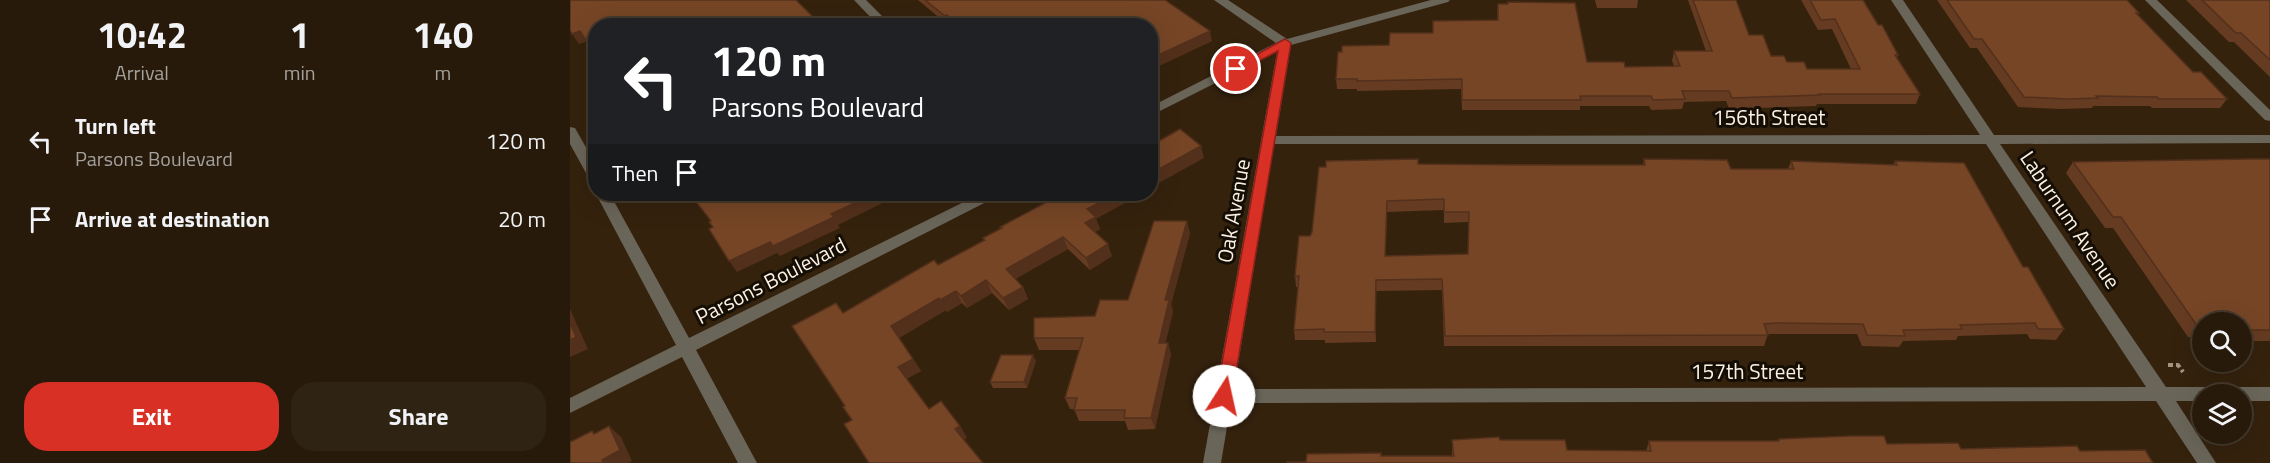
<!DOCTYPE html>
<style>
:root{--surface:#271a0a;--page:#2f2313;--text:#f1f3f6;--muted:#a4a19c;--line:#43382b;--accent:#d93025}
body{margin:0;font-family:"Titillium Web",sans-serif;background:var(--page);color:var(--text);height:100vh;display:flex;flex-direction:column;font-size:22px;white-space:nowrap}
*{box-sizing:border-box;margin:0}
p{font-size:20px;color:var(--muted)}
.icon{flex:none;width:33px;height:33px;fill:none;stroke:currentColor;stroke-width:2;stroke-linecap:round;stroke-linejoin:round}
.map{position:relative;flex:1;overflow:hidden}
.sheet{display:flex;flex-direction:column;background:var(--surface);width:570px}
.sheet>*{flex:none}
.banner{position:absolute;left:18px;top:18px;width:570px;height:183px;border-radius:24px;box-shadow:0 6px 24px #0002,0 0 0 2px var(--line);background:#202124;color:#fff;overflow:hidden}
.tools{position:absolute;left:1622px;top:312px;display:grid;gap:12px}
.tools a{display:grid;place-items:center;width:60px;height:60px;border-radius:50%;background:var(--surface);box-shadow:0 6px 24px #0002,0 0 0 2px var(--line);font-size:30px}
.pin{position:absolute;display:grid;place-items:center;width:51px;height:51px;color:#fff;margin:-26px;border:3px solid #fff;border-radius:50%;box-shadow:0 2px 6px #0007}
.me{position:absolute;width:66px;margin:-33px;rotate:10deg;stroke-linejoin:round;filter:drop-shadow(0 0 4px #0008)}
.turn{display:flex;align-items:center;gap:21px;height:126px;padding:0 24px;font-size:27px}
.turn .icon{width:78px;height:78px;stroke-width:2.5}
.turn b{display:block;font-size:42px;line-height:51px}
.then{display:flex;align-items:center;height:57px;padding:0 24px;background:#0003;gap:12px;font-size:22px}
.eta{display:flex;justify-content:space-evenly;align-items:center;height:102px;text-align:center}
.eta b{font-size:36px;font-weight:700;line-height:42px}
.primary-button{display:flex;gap:12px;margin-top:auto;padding:12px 24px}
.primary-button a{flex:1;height:69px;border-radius:24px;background:var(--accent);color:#fff;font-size:24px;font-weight:700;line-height:69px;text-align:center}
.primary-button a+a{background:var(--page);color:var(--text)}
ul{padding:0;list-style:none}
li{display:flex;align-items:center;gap:18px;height:78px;padding:0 24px}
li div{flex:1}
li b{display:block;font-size:22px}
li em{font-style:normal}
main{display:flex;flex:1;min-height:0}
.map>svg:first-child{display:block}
</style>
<main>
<section class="sheet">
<div class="eta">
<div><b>10:42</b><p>Arrival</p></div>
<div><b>1</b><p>min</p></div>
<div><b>140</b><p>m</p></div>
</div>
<ul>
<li><svg class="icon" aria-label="left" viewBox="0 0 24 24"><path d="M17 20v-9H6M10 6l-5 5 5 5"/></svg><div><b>Turn left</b><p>Parsons Boulevard</p></div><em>120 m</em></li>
<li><svg class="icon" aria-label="arrive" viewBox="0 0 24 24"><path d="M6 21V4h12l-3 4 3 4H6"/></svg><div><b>Arrive at destination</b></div><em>20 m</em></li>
</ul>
<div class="primary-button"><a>Exit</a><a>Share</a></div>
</section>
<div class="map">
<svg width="1700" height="463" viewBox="0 0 1700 463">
<rect width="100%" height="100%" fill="#34220d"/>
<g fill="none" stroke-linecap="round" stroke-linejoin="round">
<path stroke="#a29483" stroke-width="4" stroke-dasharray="5 3" stroke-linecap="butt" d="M1598 365H1608L1613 372"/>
<g fill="#6a6559" fill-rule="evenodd">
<path d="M284 0H296L322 26H309Z"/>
<path d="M644 0H658L717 39 861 0H880L878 2 721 45 706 136 1410 135 1321 0H1333L1424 135H1700V143L1430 144 1596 387H1700V401H1671V394H1632V401H1606L1646 463H1627L1586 401 661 403 651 463H633L707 52 580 116V107L706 43ZM704 144H1416L1576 387 664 389Z"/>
<path d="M1575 0H1587L1700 110V121L1695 120Z"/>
<path d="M0 127 5 128 26 165V184L21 182 0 144Z"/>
<path d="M26 194H40L119 338 410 194H428L426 197 126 350 187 463H168L112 357 0 413V398L106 345Z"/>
</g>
</g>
<g fill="#653b21" fill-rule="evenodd">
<path d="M348 0H595L642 41 580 70V26H382L380 24 378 25Z"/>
<path d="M1025 0H1068L1067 8H1027Z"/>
<path d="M1118 0H1166L1179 35 1201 56 1237 69H1281L1262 29 1248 30 1231 0H1293L1328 55 1327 58 1350 94 1346 104H1247L1246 106 1159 109 1156 101 1114 102 1112 109 1081 110 1079 106H1010V110H892L891 89 787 91V89H767L766 79 819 45 862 33 927 20 928 4 1017 62 1055 67 1104 66 1102 61 1104 51H1136Z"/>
<path d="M1367 0H1557L1569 13 1568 15 1623 72 1657 99 1650 108H1582L1580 106H1523L1522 108 1491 109 1448 107 1407 48H1400Z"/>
<path d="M1616 0H1700V77L1664 42H1659Z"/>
<path d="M1074 159 1161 169H1218L1221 161 1323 165 1325 161 1453 267 1494 329 1486 340 1460 339 1457 334 1388 336 1386 340 1333 341 1329 347 1292 346 1287 334H1198L1194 346H874L872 290 806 291V342L755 343V340H725L724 330 728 287H726L725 276 740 236 848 164 1073 165ZM874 210V223L898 222V254L815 256 817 212Z"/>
<path d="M1700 159V341H1671V322H1632V338L1618 337 1543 228H1535L1496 173 1503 162Z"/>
<path d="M526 219 530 229 525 232 542 256 520 270 498 249 445 279 453 287 458 299 439 310 422 293 397 308 392 303 377 312 376 310 329 338 351 371 336 379 359 409 390 426 397 438 282 420 275 406 273 313 368 265 414 241 413 238 431 229 430 227Z"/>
<path d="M620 233 601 304 603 312 595 343 601 354 585 429 558 430 555 421H509L504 409H500L495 398 509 350H469L464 338 525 316 558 300Z"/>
<path d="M466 361 457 388H423L420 382Z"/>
<path d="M1209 439 1317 444 1391 449 1510 451 1583 463 736 462 811 456H882V440H930L997 450 1076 451 1079 441H1208Z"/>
</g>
<g fill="#53301b">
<path d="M377 15 380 24 378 25 375 16Z"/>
<path d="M10 31 18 41 9 44 2 34Z"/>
<path d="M640 31 642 41 580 70V59Z"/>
<path d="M631 146 634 158 580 188V174Z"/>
<path d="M304 194H331L268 225 270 228 210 256 207 253 167 272 159 261Z"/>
<path d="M546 194H571L526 219 530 229 519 235 515 223 517 209Z"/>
<path d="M817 201V212L815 267V256Z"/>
<path d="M617 221 620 233 601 304 603 312 593 354 589 343 595 300Z"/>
<path d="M493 237 498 249 441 281 436 269Z"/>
<path d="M538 244 542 256 520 270 516 258Z"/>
<path d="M416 280 422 293 397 308 391 296Z"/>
<path d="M806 280V342L805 332Z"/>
<path d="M453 287 458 299 439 310 433 298Z"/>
<path d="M386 291 392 303 377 312 370 300Z"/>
<path d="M369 298 376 310 328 338 321 326Z"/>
<path d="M0 309 18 349 0 357Z"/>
<path d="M598 343 601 354 585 429 581 418Z"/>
<path d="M463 355 466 361 457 388 454 382Z"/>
<path d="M343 359 351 371 335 379 328 367Z"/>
<path d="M39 426 51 437 62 461 59 463H34L32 460Z"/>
<path d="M390 426 397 438 392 440 385 429Z"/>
</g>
<g fill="#764526" stroke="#53301b" stroke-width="1.5" fill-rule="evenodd">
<path d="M0 0H226L248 22 256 19 263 26H26V56L10 31 2 34 0 30Z"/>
<path d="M355 0H595L640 31 580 59V26H389L377 15 375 16Z"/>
<path d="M1123 0H1166L1179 35H1193L1201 56H1214L1217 62H1234L1237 69H1290L1265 19 1251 20 1240 0H1293L1308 25H1312L1328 55H1325L1350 94H1249L1250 95 1162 98 1159 91H1112L1115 99 1083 100 1081 96H1010L1011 100H892V79L787 81V79H766L768 52H772V46L819 45 820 33H863V21L928 20V4H938V2L1005 3 1017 62H1054L1055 67 1110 66 1104 51H1142Z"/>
<path d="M1377 0H1557L1569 13H1566L1623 72H1631L1657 99H1589L1587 97 1526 96 1528 98 1497 99 1454 97 1412 39H1404Z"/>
<path d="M1632 0H1700V60L1671 33H1666Z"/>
<path d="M610 129 631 146 580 174V146Z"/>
<path d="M848 159V164L955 165H1075L1074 159 1157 160 1161 169H1224L1221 161 1327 165 1325 161 1394 163 1453 267H1458L1494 329H1468L1465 323 1390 325 1392 329 1333 330 1335 336 1297 335 1293 324 1206 323 1194 324 1198 335 875 336 872 279 806 280 805 332H754V329L724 330 729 276H725L729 236H740L742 232 749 167H756V161ZM874 199V212H899L898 254 815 256 817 201Z"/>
<path d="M1679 159H1700V330H1678L1675 327H1671V322H1632V327H1628L1551 217H1543L1503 162Z"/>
<path d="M120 194H304L261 214 264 217 203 246 200 242 159 261 139 229 143 227 139 222 141 221Z"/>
<path d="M492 194H546L517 209 526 217 515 223 538 244 516 258 493 237 436 269 453 287 433 298 416 280 391 296 386 291 370 300 369 298 321 326 343 359 328 367 359 409 371 401 390 426 385 429 413 463H299L274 424 282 420 273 407 275 406 222 326 266 303 273 313 364 260 368 265 415 240 413 238 432 228 430 227Z"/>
<path d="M584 221H617L595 300H599L589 343H598L581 418H554L555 410H504L507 398H495L513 338H464V318L525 316 530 300H558Z"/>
<path d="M0 323 6 337 0 340Z"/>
<path d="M431 355H463L454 382H420Z"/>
<path d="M39 426 50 450 32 460 34 463H0V442L22 431 24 434Z"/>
<path d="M1281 436H1314L1317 444 1388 443 1391 449 1507 446 1510 451 1575 450 1583 463H717V462H736L737 454 811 453V456H884L882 440 929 437 930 440H995L997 450 1081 451 1079 441H1209V439Z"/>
</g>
<path fill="#d93025" stroke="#8d1f18" stroke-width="1.5" d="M715 39 721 43 662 396 659 401 654 402 648 401 646 396 708 51 670 71 666 72 660 69Z"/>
<g text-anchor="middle" stroke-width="6" stroke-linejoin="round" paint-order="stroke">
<g font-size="21" fill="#fdf1e4" stroke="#150e05">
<text x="1199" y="125">156th Street</text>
<text transform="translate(664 211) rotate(-80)" y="7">Oak Avenue</text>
<text transform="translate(1500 220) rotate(56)" y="7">Laburnum Avenue</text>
<text transform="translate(201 281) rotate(-27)" y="7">Parsons Boulevard</text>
<text x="1177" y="379">157th Street</text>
</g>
</g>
</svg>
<div class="tools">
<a><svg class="icon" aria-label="search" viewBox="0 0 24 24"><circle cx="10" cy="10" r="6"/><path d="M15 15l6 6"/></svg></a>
<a><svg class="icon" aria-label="layers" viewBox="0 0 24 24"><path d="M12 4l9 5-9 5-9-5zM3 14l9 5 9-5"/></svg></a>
</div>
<div class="pin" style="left:666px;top:69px;background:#d93025"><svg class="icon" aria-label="arrive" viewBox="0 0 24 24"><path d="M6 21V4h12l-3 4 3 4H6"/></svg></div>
<svg class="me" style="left:654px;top:396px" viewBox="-20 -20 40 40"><circle r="19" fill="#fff"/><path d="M0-13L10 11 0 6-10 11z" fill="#d93025"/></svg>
<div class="banner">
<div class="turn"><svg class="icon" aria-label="left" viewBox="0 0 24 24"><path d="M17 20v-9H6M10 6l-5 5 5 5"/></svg><div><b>120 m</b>Parsons Boulevard</div></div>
<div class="then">Then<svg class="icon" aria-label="arrive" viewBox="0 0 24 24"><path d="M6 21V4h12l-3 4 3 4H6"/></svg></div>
</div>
</div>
</main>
